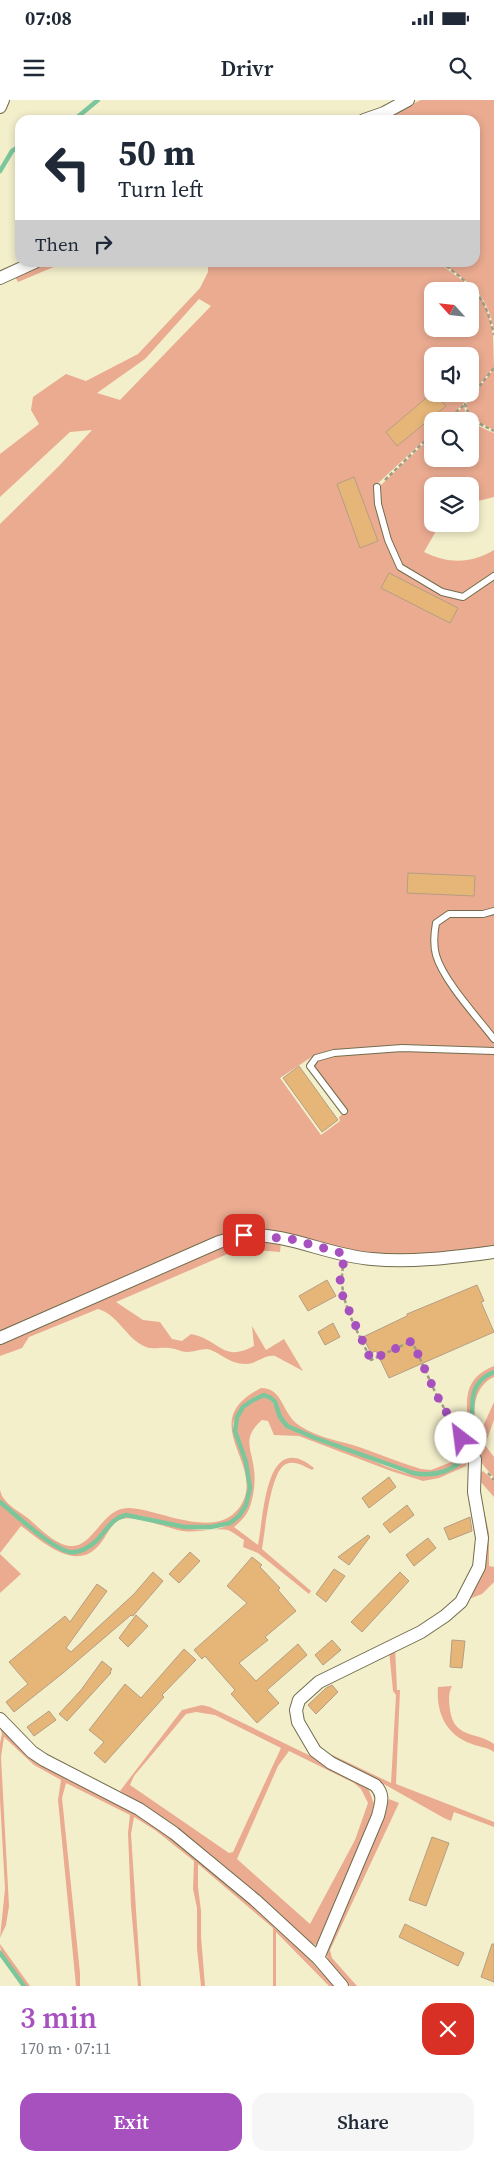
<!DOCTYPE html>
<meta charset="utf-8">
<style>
:root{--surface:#fff;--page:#f6f6f7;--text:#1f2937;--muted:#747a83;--accent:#a751bf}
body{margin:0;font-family:"Source Serif 4",serif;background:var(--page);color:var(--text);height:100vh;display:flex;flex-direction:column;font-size:19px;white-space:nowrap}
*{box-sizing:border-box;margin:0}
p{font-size:16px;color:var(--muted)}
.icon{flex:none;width:28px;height:28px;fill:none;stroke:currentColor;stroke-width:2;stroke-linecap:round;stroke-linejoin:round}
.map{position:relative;height:1886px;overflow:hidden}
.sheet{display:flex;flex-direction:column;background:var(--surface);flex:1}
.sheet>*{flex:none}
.top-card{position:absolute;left:15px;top:15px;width:465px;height:152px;border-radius:15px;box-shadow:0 2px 8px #0003;background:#fff;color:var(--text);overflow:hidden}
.needle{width:32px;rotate:297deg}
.buttons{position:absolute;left:424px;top:182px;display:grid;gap:10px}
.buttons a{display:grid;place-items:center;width:55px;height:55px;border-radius:10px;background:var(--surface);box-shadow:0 2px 8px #0003;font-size:25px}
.pin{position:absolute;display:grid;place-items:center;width:42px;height:42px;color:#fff;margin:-21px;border-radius:10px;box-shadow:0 2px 8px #0006}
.me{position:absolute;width:55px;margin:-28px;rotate:330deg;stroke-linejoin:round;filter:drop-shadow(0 0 4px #0008)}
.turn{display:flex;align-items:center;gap:18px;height:105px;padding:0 20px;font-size:22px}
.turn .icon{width:65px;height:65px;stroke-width:2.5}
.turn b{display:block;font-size:35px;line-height:42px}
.then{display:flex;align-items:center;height:48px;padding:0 20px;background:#0003;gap:10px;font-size:19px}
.round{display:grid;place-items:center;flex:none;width:52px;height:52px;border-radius:15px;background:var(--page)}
.summary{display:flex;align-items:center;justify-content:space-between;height:85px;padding:0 20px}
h1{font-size:30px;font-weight:600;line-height:38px;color:var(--accent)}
.button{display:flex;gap:10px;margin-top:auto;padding:10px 20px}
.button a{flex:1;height:58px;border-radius:15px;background:var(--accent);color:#fff;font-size:20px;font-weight:600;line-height:58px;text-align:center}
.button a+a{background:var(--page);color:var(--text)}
.status{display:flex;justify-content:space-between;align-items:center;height:35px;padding:0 25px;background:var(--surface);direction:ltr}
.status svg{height:14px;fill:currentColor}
header{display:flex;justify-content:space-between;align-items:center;height:65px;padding:0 20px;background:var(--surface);font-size:22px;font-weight:600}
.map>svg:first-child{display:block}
</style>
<div class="status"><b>07:08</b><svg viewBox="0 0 49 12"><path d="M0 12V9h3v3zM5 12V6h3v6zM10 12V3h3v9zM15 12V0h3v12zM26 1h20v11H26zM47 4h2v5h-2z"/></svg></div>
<header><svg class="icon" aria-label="menu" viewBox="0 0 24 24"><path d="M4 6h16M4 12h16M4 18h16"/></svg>Drivr<svg class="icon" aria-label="search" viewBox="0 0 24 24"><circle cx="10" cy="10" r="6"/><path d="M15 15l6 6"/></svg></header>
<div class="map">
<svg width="494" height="1886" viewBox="0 0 494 1886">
<rect width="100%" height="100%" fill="#f3efcb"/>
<g fill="#eaab91" fill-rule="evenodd">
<path d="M421 0H494V230C487 193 471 184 442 163L475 162V20H379Z"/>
<path d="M41 163H63L18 182 14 175Z"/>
<path d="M208 163H439L471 187 483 201 489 217 493 235 494 267 463 304 445 321H432V333L375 386 376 405 386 441 399 469 441 494 464 499 494 479V809L483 812H448L434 822C432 834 431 845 435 857 444 884 476 919 494 942V950L403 946 334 951 313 956 280 978 321 1035 340 1021 339 1017 345 1012 312 967 317 959 334 954 402 950 494 953V1149L417 1156 376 1157 344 1151 291 1137 247 1129 202 1143 0 1232V424L59 366 92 330 70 332 0 397V354L39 324 31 310 33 297 66 274 86 281 138 254 200 188 208 172ZM432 191H470V229H432ZM199 199 211 206 120 300 97 293 145 259ZM432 256H470V294H432Z"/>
<path d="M494 269V330C481 323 469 319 466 304Z"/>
<path d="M464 306C466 322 480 327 494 333V397L470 403V386H432V424H440L424 452C448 464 471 464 494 450V474L463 494 443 490 402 466 390 439 380 404 379 387 432 336V359H470V321H448Z"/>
<path d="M494 813V935C478 913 447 880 439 855 435 845 436 835 438 825L450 816Z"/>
<path d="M246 1141 281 1142 280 1152 239 1149 116 1202 143 1220 160 1222 172 1239 182 1241 191 1234C221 1240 222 1263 254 1246L252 1226 266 1250 284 1239 303 1271 275 1256C264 1254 257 1264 246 1264 228 1264 219 1251 207 1249 200 1249 194 1252 187 1252 181 1252 175 1248 169 1248 160 1247 154 1250 146 1247 126 1239 118 1214 98 1209L29 1237 22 1248 0 1256V1242L214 1150 231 1144Z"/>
<path d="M494 1266V1271C457 1285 478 1321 468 1348L464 1341C478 1326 448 1284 494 1266Z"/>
<path d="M494 1274V1277C474 1285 469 1316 480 1333L494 1302V1320L485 1345 494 1357V1378L470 1349C484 1325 457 1287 494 1274Z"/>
<path d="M261 1288C284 1288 281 1314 300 1326 318 1338 342 1341 362 1348 382 1355 401 1363 421 1369L431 1370 459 1359 461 1362C436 1374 426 1377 399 1368 382 1361 365 1354 348 1349 328 1342 305 1336 287 1324 276 1317 281 1297 265 1295 250 1293 237 1312 233 1324 236 1346 250 1365 249 1387 245 1455 163 1416 126 1414 110 1418 106 1430 95 1441 88 1447 79 1452 70 1451 52 1448 15 1413 0 1400V1390C3 1404 19 1411 29 1419 39 1428 50 1439 62 1444 93 1457 99 1406 130 1408 161 1410 215 1440 239 1408 270 1366 192 1323 261 1288Z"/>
<path d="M264 1297C279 1301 274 1318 286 1326 304 1338 329 1344 350 1351 373 1360 398 1374 423 1376 440 1377 460 1369 468 1354L469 1356 466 1366 439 1378 423 1381 391 1371 299 1336 274 1335 268 1321 262 1320C241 1338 252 1349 254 1370 256 1382 253 1403 247 1413 244 1418 239 1423 234 1427L258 1445C264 1416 265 1328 314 1368L312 1370C304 1366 295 1360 286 1364 270 1371 265 1432 262 1449L311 1491 309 1494 258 1453 243 1447 244 1440C239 1437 233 1432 228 1430 215 1427 196 1433 182 1431 165 1428 134 1413 119 1420 111 1424 106 1437 100 1444 76 1474 42 1441 21 1426L0 1453V1403C15 1416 52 1450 70 1453 79 1454 89 1449 95 1443 107 1433 111 1420 126 1416 159 1418 218 1448 242 1413 249 1402 252 1389 250 1376 248 1358 237 1342 236 1324 240 1310 250 1300 264 1297Z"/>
<path d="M483 1371 494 1381V1397L480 1381 481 1397 489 1433V1466L494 1467V1482L482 1494 469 1499 481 1418 479 1374Z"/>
<path d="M0 1454 21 1474 0 1493Z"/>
<path d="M395 1547 397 1590H400L396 1684 494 1722V1727L454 1712 451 1721 444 1718 382 1683 331 1659 316 1645 318 1643 324 1651 391 1683 396 1595 393 1591 389 1550Z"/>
<path d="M452 1586C448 1593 449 1601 450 1610 454 1639 476 1631 494 1644V1652C487 1647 479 1647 472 1644 446 1635 436 1613 438 1587Z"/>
<path d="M202 1605 210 1607 356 1678 369 1690 374 1704 371 1717 341 1793 317 1845 311 1844C251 1790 191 1730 120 1691L182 1610ZM196 1612 215 1615 281 1648 233 1752 229 1753 130 1685 134 1676 186 1614ZM289 1651 354 1683 361 1689 368 1703 355 1740 310 1824 237 1759 278 1666Z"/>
<path d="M0 1625 141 1715 260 1809 335 1886H329L276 1832V1886H273V1828L198 1764V1787L201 1811V1836L205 1886H201L197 1849V1808L193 1789 194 1761 155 1730 134 1717 131 1734 141 1886H138L131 1806 128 1733 130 1715 66 1683 62 1698 80 1873V1886H76L58 1700 61 1680 34 1665 4 1637 1 1657 9 1806 6 1825 0 1838 5 1789 0 1699V1643L2 1634Z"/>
<path d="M389 1699 399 1703 330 1850 332 1858 357 1886H350L328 1860 326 1852Z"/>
<path d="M0 1844 30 1886H26C16 1875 0 1859 0 1844Z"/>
</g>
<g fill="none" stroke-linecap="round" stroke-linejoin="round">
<g stroke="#7cc69c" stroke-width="4.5">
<path d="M74 20 98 0"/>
<path d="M0 71 12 51 20 46"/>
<path d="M469 1348C480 1322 458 1286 494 1272"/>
<path d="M0 1402C15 1414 52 1449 70 1452 79 1453 88 1448 95 1442 106 1432 110 1419 126 1415L185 1427H211L230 1423 239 1416 246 1405 250 1388 246 1362 235 1331 237 1317 243 1307 253 1300 264 1295 271 1298 275 1302 280 1317 287 1326 315 1338 413 1373C433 1377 457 1372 467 1352"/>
<path d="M0 1853 24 1886"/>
</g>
</g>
<g fill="#e6b679" stroke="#b59e82">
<path d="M432 293 435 294 446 306 397 346 386 332Z"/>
<path d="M354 377 378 441 360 448 337 384Z"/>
<path d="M389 473 458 508 450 523 381 488Z"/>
<path d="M408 773 475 776 474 796 407 793Z"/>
<path d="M299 966 338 1020 322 1032 283 978Z"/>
<path d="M327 1180 336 1196 308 1211 299 1196Z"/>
<path d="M477 1185 484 1201 481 1202 494 1232 389 1278 376 1251 371 1253 363 1237 407 1216V1214Z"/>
<path d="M333 1223 340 1237 325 1245 318 1232Z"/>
<path d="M389 1377 396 1387 369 1408 362 1398Z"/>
<path d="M407 1405 414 1415 390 1433 383 1424Z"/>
<path d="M470 1417 472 1431 449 1440 444 1428Z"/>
<path d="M368 1435 370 1437 349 1465 338 1457Z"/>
<path d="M428 1438 436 1448 414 1466 406 1455Z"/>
<path d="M190 1452 200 1461 179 1483 169 1474Z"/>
<path d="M252 1457 262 1465 260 1467 280 1488 278 1490 296 1511 265 1537 268 1540 239 1563 256 1581 298 1544 307 1555 267 1590 279 1603 257 1623 231 1594 235 1590 205 1556 202 1559 194 1550 247 1503 227 1486Z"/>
<path d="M334 1469 345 1476 326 1502 316 1494Z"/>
<path d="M153 1472 163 1481 133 1516 131 1515 63 1573 14 1612 6 1602 28 1584 9 1562 65 1516 70 1522 97 1484 107 1491 66 1548 71 1552 134 1494Z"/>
<path d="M400 1472 409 1481 362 1532 351 1522Z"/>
<path d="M136 1515 148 1526 128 1547 119 1538Z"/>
<path d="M332 1540 341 1550 323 1565 315 1555Z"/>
<path d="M452 1540 465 1541 462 1568 450 1567Z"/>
<path d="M184 1549 196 1560 162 1595 164 1597 105 1663 94 1653 104 1642 89 1630 125 1584 141 1598Z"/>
<path d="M102 1561 112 1569 110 1572 111 1573 67 1621 59 1614 81 1590Z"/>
<path d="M332 1585 338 1592 316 1614 308 1605 326 1588Z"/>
<path d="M49 1611 56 1620 34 1636 27 1627Z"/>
<path d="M432 1737 449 1743 426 1806 409 1800Z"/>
<path d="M405 1824 464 1853 458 1866 399 1837Z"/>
<path d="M492 1844H494V1882L481 1877Z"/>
</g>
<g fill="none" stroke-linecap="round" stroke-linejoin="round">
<g stroke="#726d4e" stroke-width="8">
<g id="service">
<path d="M377 387 378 404 388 440 400 467 442 492 463 497 494 476"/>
<path d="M494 811 483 814H449L436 823C434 834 433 844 436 855 443 880 477 917 494 939"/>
<path d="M344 1011 310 966 316 958 334 953 402 948 494 951"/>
</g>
</g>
<g stroke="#726d4e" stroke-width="14">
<g id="minor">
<path d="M0 7 3 0"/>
<path d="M364 20 384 13 408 0"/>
<path d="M0 178 35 162"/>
<path d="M0 1238 219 1142C227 1140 237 1135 245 1135 289 1133 329 1156 372 1159 412 1163 455 1157 494 1152"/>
<path d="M0 1619 32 1652 44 1660 139 1709 174 1733 255 1800 318 1858 342 1886"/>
<path d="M318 1858 378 1716C381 1703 385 1695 375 1685L331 1663 315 1651 298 1622 296 1610 299 1600 319 1582 421 1532 445 1516 461 1502 479 1467 482 1438 474 1392 475 1359"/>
</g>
</g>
<g stroke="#a09d83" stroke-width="2.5" stroke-dasharray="4 2.5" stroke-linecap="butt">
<path d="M441 162C473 187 485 194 494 235"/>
<path d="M494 268 465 304C469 320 480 324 494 331"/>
<path d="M446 321 465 304"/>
<path d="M385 380 432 334"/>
<path d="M343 1167C337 1200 358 1231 371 1260L412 1241 436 1294 467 1348"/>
<path d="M488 1373 494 1380"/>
</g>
<use href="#service" stroke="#fff" stroke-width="6"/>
<use href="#minor" stroke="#fff" stroke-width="12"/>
</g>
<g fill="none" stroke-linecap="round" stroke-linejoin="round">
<path stroke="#a751bf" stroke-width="9" stroke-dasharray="0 16.2" d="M244 1135 291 1139 345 1154 340 1181 343 1197 371 1260 412 1241 436 1294 461 1338"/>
</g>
</svg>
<div class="buttons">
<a><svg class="needle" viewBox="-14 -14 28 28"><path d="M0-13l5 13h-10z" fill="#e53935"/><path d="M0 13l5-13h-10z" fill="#747a83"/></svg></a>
<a><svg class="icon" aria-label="sound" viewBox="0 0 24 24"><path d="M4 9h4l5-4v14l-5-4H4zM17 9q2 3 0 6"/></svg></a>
<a><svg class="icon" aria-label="search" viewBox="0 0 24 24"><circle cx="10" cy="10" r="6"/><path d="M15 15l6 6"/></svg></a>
<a><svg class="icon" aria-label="layers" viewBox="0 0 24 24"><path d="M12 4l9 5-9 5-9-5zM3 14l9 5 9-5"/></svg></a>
</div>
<div class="pin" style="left:244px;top:1135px;background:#d93025"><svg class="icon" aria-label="arrive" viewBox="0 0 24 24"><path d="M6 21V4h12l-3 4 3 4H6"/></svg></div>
<svg class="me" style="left:461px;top:1338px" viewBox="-20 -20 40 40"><circle r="19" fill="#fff"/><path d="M0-13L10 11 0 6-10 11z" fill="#a751bf"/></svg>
<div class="top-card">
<div class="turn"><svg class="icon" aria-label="left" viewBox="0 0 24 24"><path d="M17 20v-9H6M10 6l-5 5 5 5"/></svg><div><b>50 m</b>Turn left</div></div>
<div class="then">Then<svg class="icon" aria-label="right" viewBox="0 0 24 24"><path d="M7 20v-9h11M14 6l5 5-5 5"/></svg></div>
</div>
</div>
<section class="sheet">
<div class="summary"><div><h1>3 min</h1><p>170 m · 07:11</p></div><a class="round" style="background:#d93025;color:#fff"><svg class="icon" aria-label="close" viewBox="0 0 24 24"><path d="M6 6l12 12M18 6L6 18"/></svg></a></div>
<div class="button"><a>Exit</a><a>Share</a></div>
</section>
